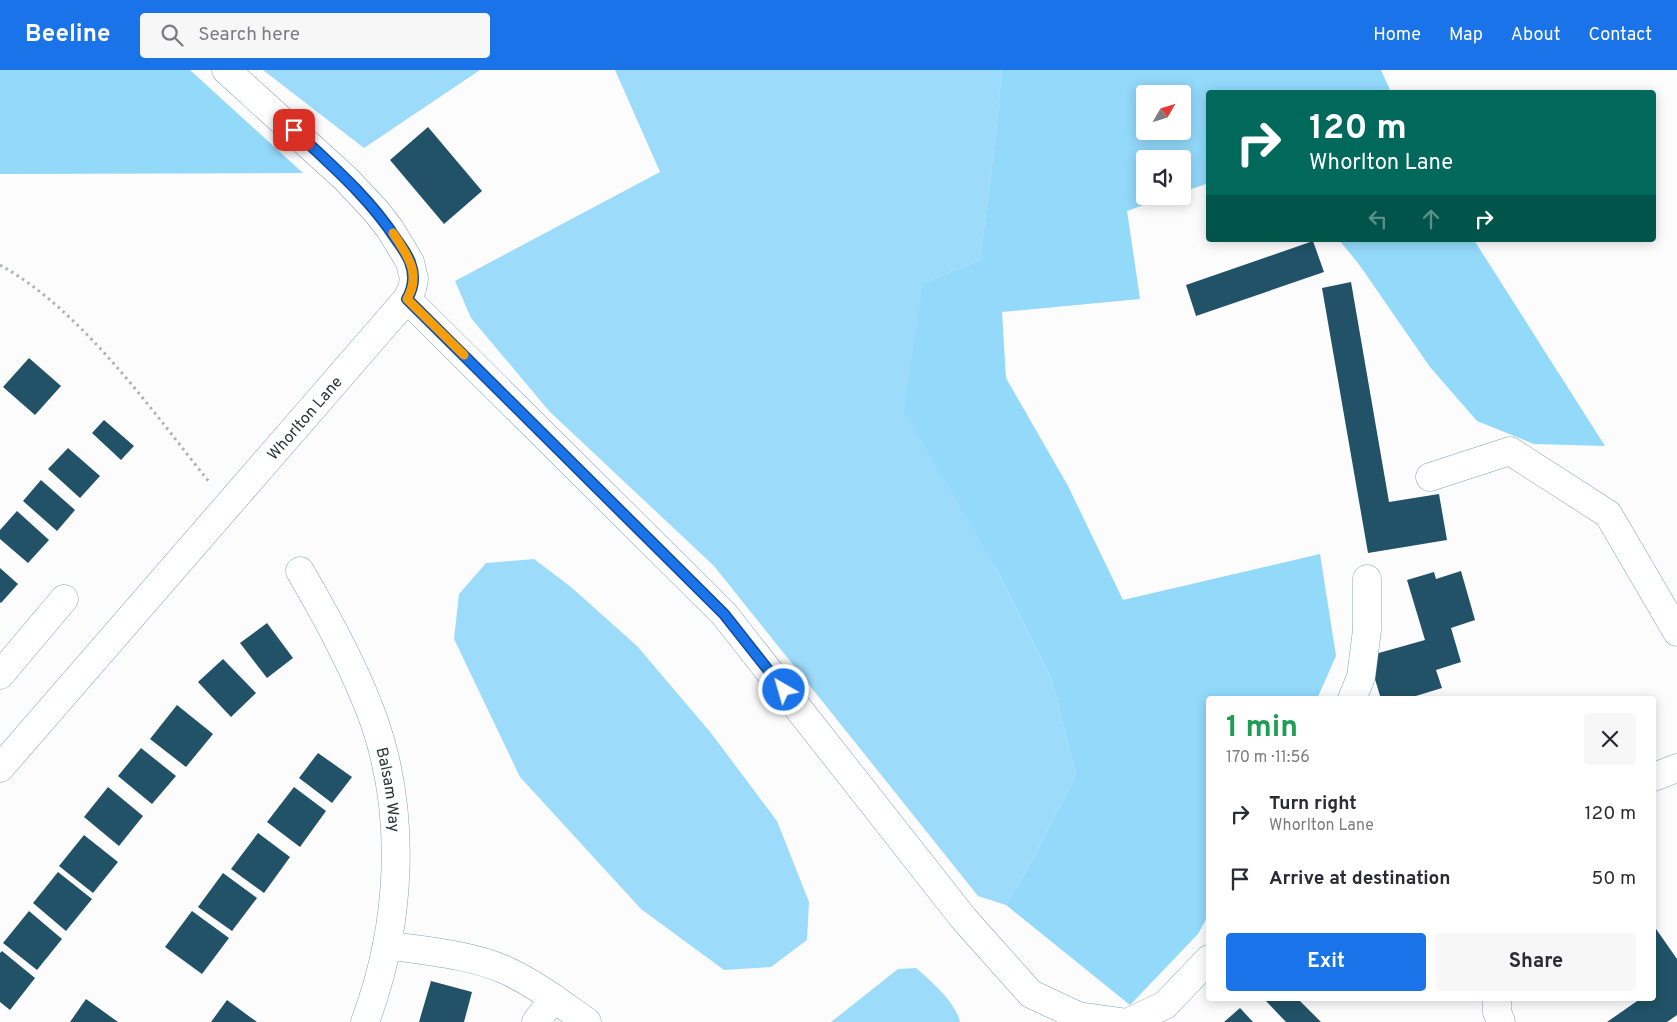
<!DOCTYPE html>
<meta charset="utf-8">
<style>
:root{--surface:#fff;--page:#f7f7f7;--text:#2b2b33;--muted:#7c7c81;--accent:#1a73e8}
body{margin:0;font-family:Overpass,sans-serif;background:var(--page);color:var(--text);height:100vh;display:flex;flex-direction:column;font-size:19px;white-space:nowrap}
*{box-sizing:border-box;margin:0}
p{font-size:16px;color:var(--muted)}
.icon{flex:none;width:28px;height:28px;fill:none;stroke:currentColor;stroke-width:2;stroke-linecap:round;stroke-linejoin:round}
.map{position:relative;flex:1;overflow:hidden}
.drawer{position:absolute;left:1206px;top:626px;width:450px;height:305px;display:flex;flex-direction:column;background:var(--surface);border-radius:5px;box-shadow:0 2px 12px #0003}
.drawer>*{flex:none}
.hud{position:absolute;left:1206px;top:20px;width:450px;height:152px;border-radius:5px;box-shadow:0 2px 12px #0003;background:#00695c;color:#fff;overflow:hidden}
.needle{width:32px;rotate:51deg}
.controls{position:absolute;left:1136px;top:15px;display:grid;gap:10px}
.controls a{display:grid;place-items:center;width:55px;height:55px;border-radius:5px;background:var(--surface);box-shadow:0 2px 12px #0003;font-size:25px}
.pin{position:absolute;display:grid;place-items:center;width:42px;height:42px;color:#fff;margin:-21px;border-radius:10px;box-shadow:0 2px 8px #0006}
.me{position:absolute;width:55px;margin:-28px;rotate:322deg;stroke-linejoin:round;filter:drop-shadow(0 0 4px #0008)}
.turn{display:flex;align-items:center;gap:18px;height:105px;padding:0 20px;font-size:22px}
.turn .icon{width:65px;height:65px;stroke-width:2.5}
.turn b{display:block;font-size:35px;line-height:42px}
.lanes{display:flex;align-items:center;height:48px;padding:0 20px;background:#0003;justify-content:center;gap:25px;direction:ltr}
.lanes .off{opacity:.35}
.round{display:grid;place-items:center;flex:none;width:52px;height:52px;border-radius:5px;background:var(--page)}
.overview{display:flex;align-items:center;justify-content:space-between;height:85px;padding:0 20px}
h1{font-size:30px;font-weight:700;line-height:38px;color:#1e9e55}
.button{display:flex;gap:10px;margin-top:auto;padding:10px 20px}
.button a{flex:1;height:58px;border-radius:5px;background:var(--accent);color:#fff;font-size:20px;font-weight:700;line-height:58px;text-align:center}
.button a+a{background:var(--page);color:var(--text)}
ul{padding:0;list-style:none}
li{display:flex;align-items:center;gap:15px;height:65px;padding:0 20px}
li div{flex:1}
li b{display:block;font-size:19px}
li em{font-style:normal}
header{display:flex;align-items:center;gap:30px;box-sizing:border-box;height:70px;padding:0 25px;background:var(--accent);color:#fff}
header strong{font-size:24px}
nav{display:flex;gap:28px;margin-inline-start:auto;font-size:18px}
.search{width:350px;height:45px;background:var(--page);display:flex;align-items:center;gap:12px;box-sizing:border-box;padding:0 18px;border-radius:5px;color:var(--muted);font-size:19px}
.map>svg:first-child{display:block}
</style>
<header>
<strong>Beeline</strong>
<div class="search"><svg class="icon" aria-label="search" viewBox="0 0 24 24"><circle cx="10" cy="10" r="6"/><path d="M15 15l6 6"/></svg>Search here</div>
<nav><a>Home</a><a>Map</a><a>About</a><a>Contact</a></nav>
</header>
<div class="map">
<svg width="1677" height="952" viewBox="0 0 1677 952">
<rect width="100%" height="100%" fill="#fcfcfc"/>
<g fill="#9cdcfa">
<path d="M263 0H480L364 78Z"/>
<path d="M615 0H1002L995 71 980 190 923 213 994 494 1051 608 1076 705 1031 793 1006 835 978 826 714 496 549 341 471 248 455 211 660 102Z"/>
<path d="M534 489 571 517 637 576 711 663 777 751 809 832 807 870 771 897 724 900 641 839 520 707 454 569 459 524 486 493Z"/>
<path d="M916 898C931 911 956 933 960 952H831L898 899Z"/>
</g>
<g fill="#92d9fa" fill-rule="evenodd">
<path d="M0 0H190L303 103 0 104Z"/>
<path d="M1002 0H1381L1391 22H1209V113L1183 122 1182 89H1145V126H1169L1127 141 1140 229 1002 242 1006 308 1068 416 1123 530 1320 484 1336 586 1317 629H1209V844L1198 864 1130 935 1006 835 1031 793 1076 705 1051 608 994 494 904 341 923 213 980 190 995 71ZM1145 24H1182V61H1145Z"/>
<path d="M1339 170H1474L1605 376 1534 374 1477 351 1430 297 1358 193Z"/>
</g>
<g fill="#215267">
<path d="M428 57 482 121 444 154 390 90Z"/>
<path d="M1313 171 1324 202 1196 246 1186 215Z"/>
<path d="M1351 212 1389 432 1439 424 1447 470 1368 483 1322 218Z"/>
<path d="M29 288 61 316 35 345 3 317Z"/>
<path d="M104 350 134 376 121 390 92 363Z"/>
<path d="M68 378 100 406 80 428 48 399Z"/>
<path d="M41 410 75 440 57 461 23 431Z"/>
<path d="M17 441 49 470 28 493 0 469V460Z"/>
<path d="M0 498 18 514 1 533 0 532Z"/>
<path d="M1461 501 1475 550 1451 558 1461 592 1436 600 1442 618 1406 629H1381L1368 586 1425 570 1407 510 1434 502 1436 509Z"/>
<path d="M267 553 293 588 267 608 240 573Z"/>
<path d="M223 589 256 623 231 647 198 612Z"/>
<path d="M177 635 213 664 186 697 150 669Z"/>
<path d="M141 678 176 706 152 734 118 706Z"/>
<path d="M318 683 352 707 332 733 299 708Z"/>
<path d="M108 717 143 746 119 776 84 747Z"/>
<path d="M294 717 326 741 300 777 267 752Z"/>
<path d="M258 763 290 787 264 823 231 799Z"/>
<path d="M84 765 118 792 93 823 59 796Z"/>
<path d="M58 802 92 829 66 861 33 833Z"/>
<path d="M223 803 257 828 232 861 198 837Z"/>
<path d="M29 841 62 869 37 900 3 873Z"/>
<path d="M192 841 229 868 202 904 165 877Z"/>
<path d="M1654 856 1677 889V945L1667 952H1607L1640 929H1654Z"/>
<path d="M2 881 35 908 10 940 0 932V883Z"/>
<path d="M431 911 472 922 464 952H419Z"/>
<path d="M86 929 118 952H70Z"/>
<path d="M1264 929H1298L1321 952H1286Z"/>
<path d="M227 930 250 947 257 952H211Z"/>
<path d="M1240 938 1253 952H1224Z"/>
</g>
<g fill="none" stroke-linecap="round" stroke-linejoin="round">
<g stroke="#83a4b5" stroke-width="29">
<g id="minor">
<path d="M407 229 724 544 964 849 1031 924 1078 946 1121 952"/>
<path d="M1430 407 1510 381 1608 444 1677 562"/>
<path id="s1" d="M300 501C326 546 351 591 370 640 408 739 402 853 365 952"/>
<path d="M0 605 64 529"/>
<path d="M1352 629 1361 607 1367 560V509"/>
<path id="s2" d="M0 698 407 229 412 219 414 209 410 192 390 159 376 141 346 109 226 0"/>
<path d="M1654 707 1677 698"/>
<path d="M387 875C424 881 468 884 503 899 533 912 560 933 587 952"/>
<path d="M1497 929V942L1501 952"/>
<path d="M536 952 554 928"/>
<path d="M1129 952 1165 935 1209 889"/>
</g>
</g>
<path stroke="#adb2b4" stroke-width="3" stroke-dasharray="2.5 4" stroke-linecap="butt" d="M0 195C82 240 152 341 210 413"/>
<use href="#minor" stroke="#fff" stroke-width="28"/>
</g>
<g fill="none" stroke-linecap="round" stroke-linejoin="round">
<g stroke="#114b97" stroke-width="12">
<path id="route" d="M294 60C330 94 369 127 396 169 401 176 407 184 410 192 415 205 414 217 407 229L724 544 784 620"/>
</g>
<use href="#route" stroke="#1a73e8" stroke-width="9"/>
<path stroke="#f59e0b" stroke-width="9" d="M393 163C407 185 422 203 407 229L464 285"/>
</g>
<g text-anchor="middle" stroke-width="5" stroke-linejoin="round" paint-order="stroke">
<g font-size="16" fill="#27353b" stroke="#fff">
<text dy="6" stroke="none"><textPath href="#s2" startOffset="464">Whorlton Lane</textPath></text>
<text dy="6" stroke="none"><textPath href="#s1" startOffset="238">Balsam Way</textPath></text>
</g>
</g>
</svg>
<div class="controls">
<a><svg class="needle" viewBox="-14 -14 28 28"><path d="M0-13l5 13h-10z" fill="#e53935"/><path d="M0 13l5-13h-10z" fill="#7c7c81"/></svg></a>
<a><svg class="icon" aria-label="sound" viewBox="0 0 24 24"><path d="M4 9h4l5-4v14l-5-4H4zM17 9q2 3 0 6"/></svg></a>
</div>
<div class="pin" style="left:294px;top:60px;background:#d93025"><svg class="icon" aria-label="arrive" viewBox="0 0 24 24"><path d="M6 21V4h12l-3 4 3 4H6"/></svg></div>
<svg class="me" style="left:784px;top:620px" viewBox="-20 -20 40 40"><circle r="17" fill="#1a73e8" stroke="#fff" stroke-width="3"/><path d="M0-11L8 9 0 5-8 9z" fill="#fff"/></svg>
<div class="hud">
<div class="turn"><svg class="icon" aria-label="right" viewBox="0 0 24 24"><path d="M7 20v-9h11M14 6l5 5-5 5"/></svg><div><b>120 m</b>Whorlton Lane</div></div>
<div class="lanes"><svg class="icon off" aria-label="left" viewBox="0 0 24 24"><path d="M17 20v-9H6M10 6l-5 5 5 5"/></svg><svg class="icon off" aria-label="ahead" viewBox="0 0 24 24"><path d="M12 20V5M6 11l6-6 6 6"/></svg><svg class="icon" aria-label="right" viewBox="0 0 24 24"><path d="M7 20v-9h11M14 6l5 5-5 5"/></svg></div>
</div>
<section class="drawer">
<div class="overview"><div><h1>1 min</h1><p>170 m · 11:56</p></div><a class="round"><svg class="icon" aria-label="close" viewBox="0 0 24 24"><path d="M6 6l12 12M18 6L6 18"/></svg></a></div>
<ul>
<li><svg class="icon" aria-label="right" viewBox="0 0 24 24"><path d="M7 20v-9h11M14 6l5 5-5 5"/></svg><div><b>Turn right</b><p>Whorlton Lane</p></div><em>120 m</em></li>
<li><svg class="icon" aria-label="arrive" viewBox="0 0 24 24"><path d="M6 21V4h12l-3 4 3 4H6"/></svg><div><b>Arrive at destination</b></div><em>50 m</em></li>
</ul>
<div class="button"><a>Exit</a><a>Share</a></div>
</section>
</div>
